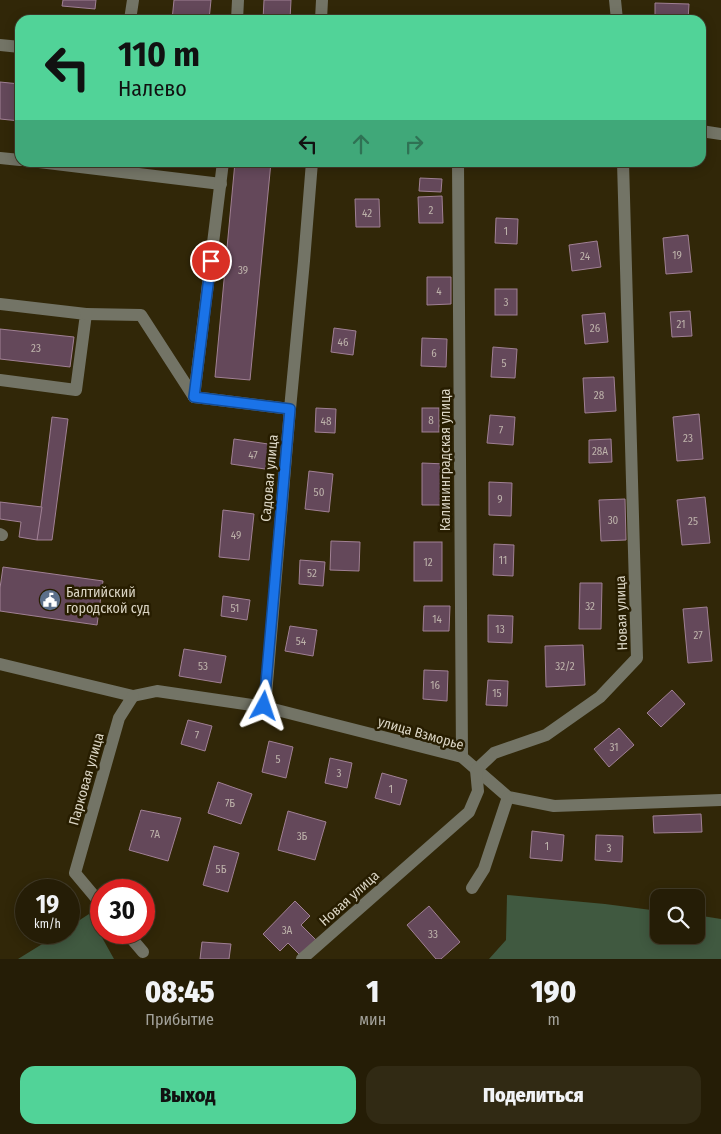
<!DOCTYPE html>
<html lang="ru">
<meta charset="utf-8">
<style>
:root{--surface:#251d06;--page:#312a14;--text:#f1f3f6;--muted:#a3a29b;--line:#423b28;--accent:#51d398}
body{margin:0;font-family:"Fira Sans Condensed",sans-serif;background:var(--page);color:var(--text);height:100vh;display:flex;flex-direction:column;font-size:19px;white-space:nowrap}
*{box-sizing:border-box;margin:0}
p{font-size:16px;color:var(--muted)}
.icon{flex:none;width:28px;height:28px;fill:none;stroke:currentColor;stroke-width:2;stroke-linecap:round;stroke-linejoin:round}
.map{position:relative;height:959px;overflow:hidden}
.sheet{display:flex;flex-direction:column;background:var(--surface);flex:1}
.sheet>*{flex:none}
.hud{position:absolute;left:15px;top:15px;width:691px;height:152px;border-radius:15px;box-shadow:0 2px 12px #0003,0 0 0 1px var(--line);background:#51d398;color:#111;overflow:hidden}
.tools{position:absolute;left:650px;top:889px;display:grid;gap:10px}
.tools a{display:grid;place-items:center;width:55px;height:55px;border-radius:10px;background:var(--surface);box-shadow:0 2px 12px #0003,0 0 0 1px var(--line);font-size:25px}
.speed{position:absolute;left:15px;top:879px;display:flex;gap:10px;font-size:25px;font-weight:700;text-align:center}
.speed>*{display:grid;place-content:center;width:65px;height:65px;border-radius:50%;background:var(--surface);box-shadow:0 2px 12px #0003,0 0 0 1px var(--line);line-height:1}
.speed small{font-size:12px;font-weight:400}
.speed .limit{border:8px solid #d22;background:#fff;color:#111}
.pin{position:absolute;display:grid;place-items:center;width:42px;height:42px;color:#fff;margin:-21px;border:2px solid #fff;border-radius:50%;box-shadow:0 1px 5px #0007}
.me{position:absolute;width:55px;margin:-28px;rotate:5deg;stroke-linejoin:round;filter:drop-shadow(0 0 4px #0008)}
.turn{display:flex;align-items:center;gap:18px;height:105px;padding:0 20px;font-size:22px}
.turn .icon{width:65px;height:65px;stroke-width:2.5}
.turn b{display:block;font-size:35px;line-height:42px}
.lanes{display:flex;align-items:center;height:48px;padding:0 20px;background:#0003;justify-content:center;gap:25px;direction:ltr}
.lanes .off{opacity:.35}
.eta{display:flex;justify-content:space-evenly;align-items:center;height:85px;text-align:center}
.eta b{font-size:30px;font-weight:800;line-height:35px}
.button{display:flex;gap:10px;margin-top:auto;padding:10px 20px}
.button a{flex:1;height:58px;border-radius:15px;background:var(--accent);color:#111;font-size:20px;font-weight:800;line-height:58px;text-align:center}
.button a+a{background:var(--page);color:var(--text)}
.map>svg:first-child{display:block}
</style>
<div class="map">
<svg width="721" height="959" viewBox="0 0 721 959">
<rect width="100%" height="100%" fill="#312708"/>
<g fill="#405940">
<path d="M507 895 605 904 659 911V935H696V915L721 919V959H489L506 940Z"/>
<path d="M89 914 114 959H18L60 933 69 932V927Z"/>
</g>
<g fill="#64485a" stroke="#a08094">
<path d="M63 0H96L95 9 62 6Z"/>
<path d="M174 0H211L209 20H172Z"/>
<path d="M264 0H291L290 20H263Z"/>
<path d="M655 3 689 4 688 20H655Z"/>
<path d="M0 82 20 84V121L0 119Z"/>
<path d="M235 162H271L250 380 215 377Z"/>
<rect x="408" y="162" width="13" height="4"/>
<rect x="651" y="162" width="17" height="5"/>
<path d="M420 178 442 179 441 192 419 191Z"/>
<path d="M442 196 443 223H419L418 197Z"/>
<path d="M355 199H379L380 227H356Z"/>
<path d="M496 218 518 219 517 244 495 243Z"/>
<path d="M688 235 692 272 666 274 663 238Z"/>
<path d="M597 241 601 267 572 271 569 245Z"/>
<path d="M427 277H451V304L427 305Z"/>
<rect x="495" y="289" width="22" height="26"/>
<path d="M690 311 692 336 672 337 670 312Z"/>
<path d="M605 313 608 342 585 344 582 315Z"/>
<path d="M334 328 356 331 353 355 331 352Z"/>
<path d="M0 329 74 337 70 367 0 359Z"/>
<path d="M422 338 447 339 446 367 421 366Z"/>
<path d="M493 347 517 349 515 378 491 377Z"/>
<path d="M614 377 616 411 585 413 583 378Z"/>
<path d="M316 408 336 409 335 433 315 432Z"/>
<rect x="422" y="408" width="17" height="24"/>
<path d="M699 414 703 459 677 461 673 417Z"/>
<path d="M490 415 515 417 513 445 487 443Z"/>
<path d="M52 417 68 419 52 540H37Z"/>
<path d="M234 439 275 445 272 470 231 464Z"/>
<path d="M611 439 612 462 589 463V440Z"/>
<path d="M422 463 446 464 445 505H422Z"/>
<path d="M309 471 333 474 329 512 305 509Z"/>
<path d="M489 482 512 483 511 516 489 515Z"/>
<path d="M705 497 710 543 682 545 677 500Z"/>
<path d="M625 499 626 540 601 541 599 500Z"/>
<path d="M0 502 42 507 37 540 19 537 21 522 0 519Z"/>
<path d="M223 510 254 514 249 560 219 557Z"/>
<path d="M331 541 360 542 359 571 330 570Z"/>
<rect x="414" y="542" width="28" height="39"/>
<path d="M494 544 514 545 513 576 493 575Z"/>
<path d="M300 560 325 562 323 586 299 584Z"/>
<path d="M3 567 103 581 97 625 0 611V588Z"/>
<path d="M580 583H602L601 629H579Z"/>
<path d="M223 596 250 600 247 620 221 616Z"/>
<path d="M424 606H450L449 631H423Z"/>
<path d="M707 607 712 661 688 663 683 609Z"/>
<path d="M488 615 513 616 512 643 488 642Z"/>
<path d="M290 626 317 630 313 656 285 651Z"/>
<path d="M583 645 585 685 546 687 545 646Z"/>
<path d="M184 649 226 656 221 683 179 676Z"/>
<path d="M424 670 448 671 447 701 423 699Z"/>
<path d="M488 680 508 681 507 706 486 705Z"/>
<path d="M672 690 685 704 661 727 647 713Z"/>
<path d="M188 720 212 726 205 751 181 744Z"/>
<path d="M619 728 634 745 609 767 594 749Z"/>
<path d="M269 741 293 747 286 778 262 772Z"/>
<path d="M330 758 352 763 347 788 325 783Z"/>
<path d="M382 773 407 780 400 805 375 798Z"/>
<path d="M218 782 252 794 241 824 208 813Z"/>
<path d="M141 810 181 818 168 861 129 850Z"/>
<path d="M288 811 326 822 315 860 278 850Z"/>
<path d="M701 814 702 832 654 833 653 816Z"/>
<path d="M532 831 564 835 562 861 530 858Z"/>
<path d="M596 835 623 836 622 862 595 860Z"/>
<path d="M214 846 239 853 228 892 203 885Z"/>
<path d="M295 901 310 916 301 925 317 941 302 957 288 943 280 951 263 934Z"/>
<path d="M429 906 460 942 441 959H436L407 925Z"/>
<path d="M202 942 231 944 229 959H200Z"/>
</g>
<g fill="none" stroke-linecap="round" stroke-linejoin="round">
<g stroke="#737466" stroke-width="12">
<path d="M615 0 617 20"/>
<path d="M130 20 133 0"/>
<path d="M237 20 238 0"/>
<path d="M321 20 322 0"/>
<path d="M0 45 20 47"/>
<path d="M701 131 721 134"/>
<path d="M0 158 20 160"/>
<path d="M39 162 221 184"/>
<path d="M458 162 462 757"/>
<path d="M0 304 86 314 76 390 0 380"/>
<path d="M86 314 141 315 194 397"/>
<path d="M194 397 223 162"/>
<path d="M194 397 290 409"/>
<path d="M0 534 2 535"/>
<path d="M0 664 133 696 157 691 265 707 462 757 508 797 554 806 721 800"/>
<path d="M265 707 290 409 304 261 312 162"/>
<path d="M472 888 484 869 508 797"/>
<path d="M101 904 75 873 119 718 133 696"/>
<path d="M126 932 143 952"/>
<path d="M302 959 469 812 478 791 476 770 494 753 546 735 600 697 637 658 623 162"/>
</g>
</g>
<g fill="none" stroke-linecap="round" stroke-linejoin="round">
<g stroke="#114b97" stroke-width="12">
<path id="route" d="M211 261 194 397 290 409 264 706"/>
</g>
<use href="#route" stroke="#1a73e8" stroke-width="9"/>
</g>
<defs>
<g id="civic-disc" transform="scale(1.125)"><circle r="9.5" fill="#5c6f8a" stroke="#271d00"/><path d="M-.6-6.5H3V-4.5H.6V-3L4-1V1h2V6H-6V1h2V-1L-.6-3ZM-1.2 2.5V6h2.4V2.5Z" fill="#fff"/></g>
</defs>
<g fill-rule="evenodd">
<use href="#civic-disc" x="50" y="600"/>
</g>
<g text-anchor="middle" stroke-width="5" stroke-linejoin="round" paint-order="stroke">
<g font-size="11" fill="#bdb2aa">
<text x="431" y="214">2</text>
<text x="367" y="217">42</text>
<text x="506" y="235">1</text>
<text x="677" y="259">19</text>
<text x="585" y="260">24</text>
<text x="243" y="274">39</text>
<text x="439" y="295">4</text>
<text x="506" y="306">3</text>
<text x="681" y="328">21</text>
<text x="595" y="332">26</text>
<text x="343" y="346">46</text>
<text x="36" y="352">23</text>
<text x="434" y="357">6</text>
<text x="504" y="367">5</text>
<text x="599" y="399">28</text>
<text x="431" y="424">8</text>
<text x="326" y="425">48</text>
<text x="501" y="434">7</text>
<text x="688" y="442">23</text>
<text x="600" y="455">28А</text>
<text x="253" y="459">47</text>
<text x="319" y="496">50</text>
<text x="500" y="503">9</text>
<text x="613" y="524">30</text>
<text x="693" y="525">25</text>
<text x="236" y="539">49</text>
<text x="503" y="564">11</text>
<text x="428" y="566">12</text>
<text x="312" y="577">52</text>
<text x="590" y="610">32</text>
<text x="235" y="612">51</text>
<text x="437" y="623">14</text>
<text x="500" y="633">13</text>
<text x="698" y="639">27</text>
<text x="301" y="645">54</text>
<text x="203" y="670">53</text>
<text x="565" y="670">32/2</text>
<text x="435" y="689">16</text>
<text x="497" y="697">15</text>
<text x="197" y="739">7</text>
<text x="614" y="751">31</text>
<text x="278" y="763">5</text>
<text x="339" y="777">3</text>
<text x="391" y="793">1</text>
<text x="230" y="807">7Б</text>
<text x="155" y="838">7А</text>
<text x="302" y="840">3Б</text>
<text x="547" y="850">1</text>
<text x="609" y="852">3</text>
<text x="221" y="873">5Б</text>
<text x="287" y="934">3А</text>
<text x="433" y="938">33</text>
</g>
<g font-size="14" fill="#dbd5c4" stroke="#271d00">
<text transform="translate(445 460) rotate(-90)" y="5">Калининградская улица</text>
<text transform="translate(269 478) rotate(-85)" y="5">Садовая улица</text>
<text transform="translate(621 613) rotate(-92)" y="5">Новая улица</text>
<text transform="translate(421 733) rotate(16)" y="5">улица Взморье</text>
<text transform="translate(86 779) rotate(-74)" y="5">Парковая улица</text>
<text transform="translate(349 898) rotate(-42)" y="5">Новая улица</text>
</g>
<g font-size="14" fill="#dbd5c4" stroke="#271d00" text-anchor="start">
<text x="66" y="597">Балтийский<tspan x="66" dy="16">городской суд</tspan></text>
</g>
</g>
</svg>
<div class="tools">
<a><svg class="icon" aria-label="search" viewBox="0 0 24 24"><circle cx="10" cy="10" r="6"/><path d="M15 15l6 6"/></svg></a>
</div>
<div class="speed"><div>19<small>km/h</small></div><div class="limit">30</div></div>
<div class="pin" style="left:211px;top:261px;background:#d93025"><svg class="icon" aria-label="arrive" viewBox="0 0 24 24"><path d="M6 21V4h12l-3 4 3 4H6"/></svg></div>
<svg class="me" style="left:264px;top:706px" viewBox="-20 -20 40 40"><path d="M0-17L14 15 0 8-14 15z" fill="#1a73e8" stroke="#fff" stroke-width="4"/></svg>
<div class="hud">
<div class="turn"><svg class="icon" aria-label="left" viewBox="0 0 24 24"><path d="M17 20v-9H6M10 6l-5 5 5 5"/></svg><div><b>110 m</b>Налево</div></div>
<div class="lanes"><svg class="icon" aria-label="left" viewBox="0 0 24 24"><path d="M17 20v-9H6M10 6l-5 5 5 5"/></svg><svg class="icon off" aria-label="ahead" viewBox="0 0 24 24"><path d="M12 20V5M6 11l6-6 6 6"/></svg><svg class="icon off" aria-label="right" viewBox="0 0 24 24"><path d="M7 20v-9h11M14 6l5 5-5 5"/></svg></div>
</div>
</div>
<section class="sheet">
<div class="eta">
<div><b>08:45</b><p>Прибытие</p></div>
<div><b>1</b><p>мин</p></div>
<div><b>190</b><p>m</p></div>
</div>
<div class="button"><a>Выход</a><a>Поделиться</a></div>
</section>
